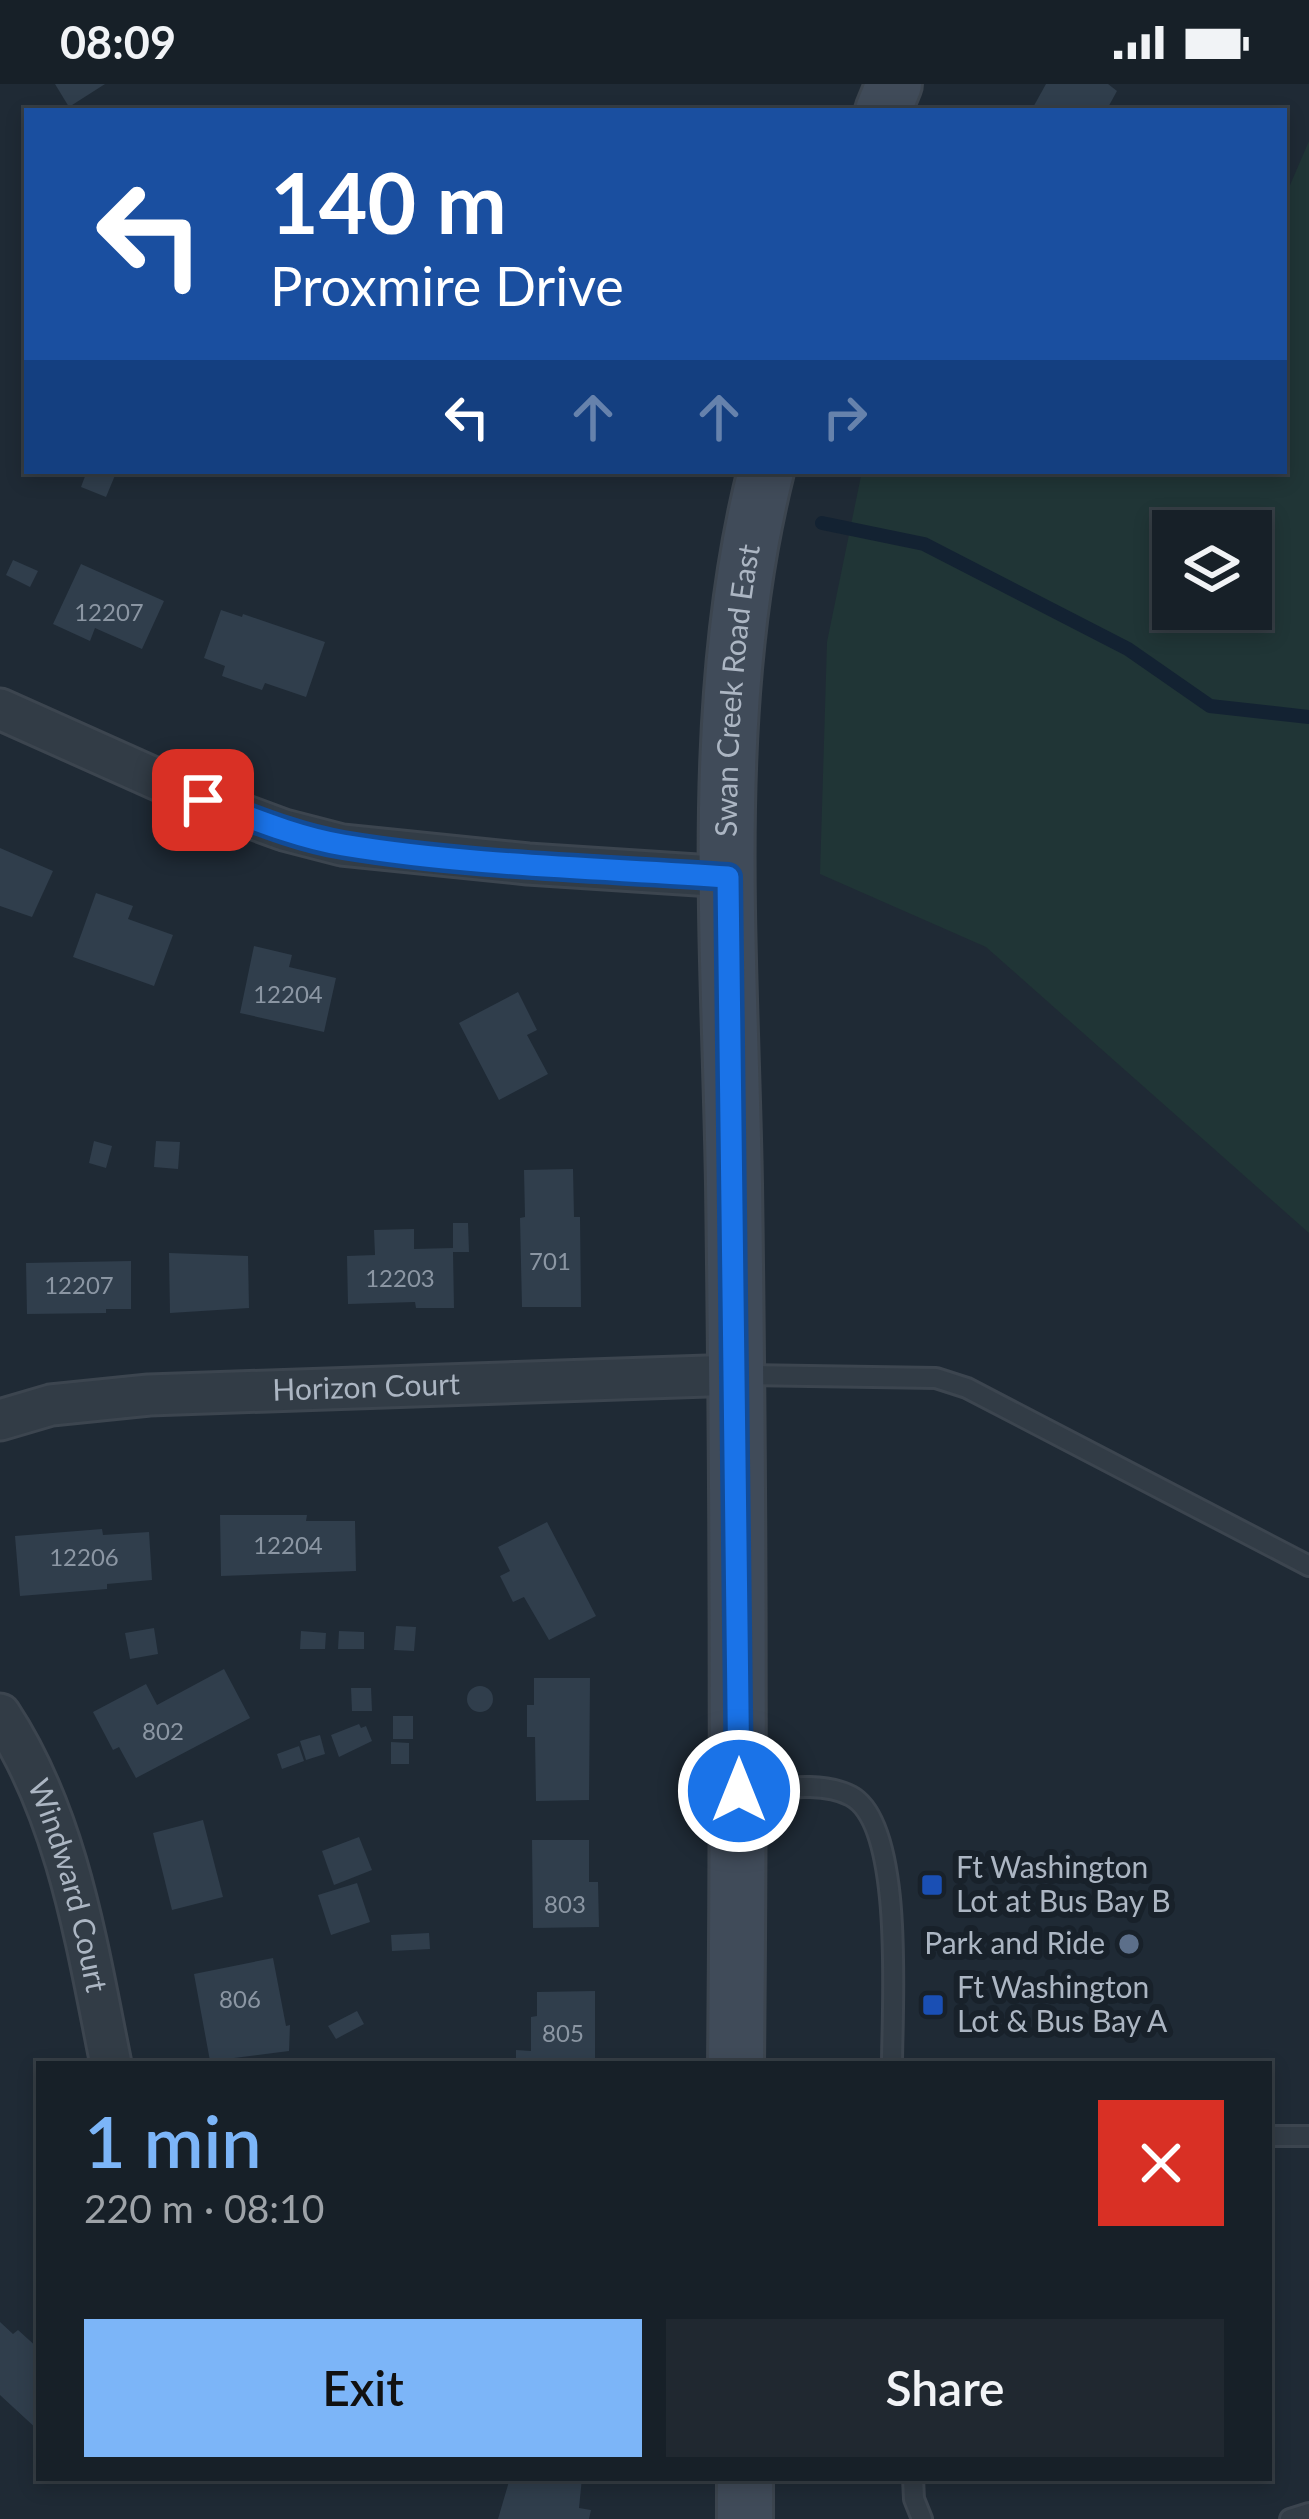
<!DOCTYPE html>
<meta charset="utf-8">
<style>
:root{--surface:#172028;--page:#202830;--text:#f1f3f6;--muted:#9ea3a8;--line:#363e45;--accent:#7cb5f8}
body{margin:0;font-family:Lato,sans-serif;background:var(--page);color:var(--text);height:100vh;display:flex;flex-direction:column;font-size:45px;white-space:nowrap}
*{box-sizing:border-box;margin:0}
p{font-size:39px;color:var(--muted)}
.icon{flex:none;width:66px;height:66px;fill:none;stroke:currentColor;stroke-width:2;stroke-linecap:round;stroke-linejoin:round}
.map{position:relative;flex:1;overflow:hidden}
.drawer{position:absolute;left:36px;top:1977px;width:1236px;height:420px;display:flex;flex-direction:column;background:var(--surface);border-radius:0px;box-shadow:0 6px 18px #0003,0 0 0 3px var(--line)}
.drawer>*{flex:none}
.hud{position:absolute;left:24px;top:24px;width:1263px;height:366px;border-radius:0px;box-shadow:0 6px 18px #0003,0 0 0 3px var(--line);background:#1a4fa0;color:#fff;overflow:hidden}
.buttons{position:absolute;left:1152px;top:426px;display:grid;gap:24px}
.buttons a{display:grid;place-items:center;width:120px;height:120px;border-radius:0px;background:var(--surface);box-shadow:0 6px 18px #0003,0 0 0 3px var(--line);font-size:60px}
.pin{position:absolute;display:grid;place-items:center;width:102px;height:102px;color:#fff;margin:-51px;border-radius:24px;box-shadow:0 6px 18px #0006}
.me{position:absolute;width:132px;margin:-66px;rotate:0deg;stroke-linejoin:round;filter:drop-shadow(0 0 9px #0008)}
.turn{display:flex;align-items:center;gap:42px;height:252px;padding:0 48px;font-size:54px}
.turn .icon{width:156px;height:156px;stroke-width:2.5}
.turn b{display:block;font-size:84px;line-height:102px}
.lanes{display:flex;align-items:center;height:114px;padding:0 48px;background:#0003;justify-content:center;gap:60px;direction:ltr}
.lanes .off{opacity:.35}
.round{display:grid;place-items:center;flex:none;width:126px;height:126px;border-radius:0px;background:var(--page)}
.headline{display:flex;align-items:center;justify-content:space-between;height:204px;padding:0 48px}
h1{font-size:72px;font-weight:600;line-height:90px;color:var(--accent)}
.primary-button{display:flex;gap:24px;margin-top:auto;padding:24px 48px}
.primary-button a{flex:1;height:138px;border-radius:0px;background:var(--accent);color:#111;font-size:48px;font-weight:600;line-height:138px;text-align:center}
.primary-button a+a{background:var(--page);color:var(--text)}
.status{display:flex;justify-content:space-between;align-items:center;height:84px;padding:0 60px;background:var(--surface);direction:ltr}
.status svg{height:33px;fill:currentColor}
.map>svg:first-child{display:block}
</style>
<div class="status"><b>08:09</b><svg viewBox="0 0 49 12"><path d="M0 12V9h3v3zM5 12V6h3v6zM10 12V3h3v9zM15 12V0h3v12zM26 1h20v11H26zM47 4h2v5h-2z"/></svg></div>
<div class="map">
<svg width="1309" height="2435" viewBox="0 0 1309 2435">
<rect width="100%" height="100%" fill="#1f2a35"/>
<path fill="#203536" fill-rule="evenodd" d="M1309 57V1149L986 863 820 790 827 558 862 387H1284V115ZM1173 447H1251V525H1173Z"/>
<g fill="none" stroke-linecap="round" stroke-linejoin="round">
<path stroke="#132232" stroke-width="14" d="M822 439 924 460 1128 565 1210 622 1309 633"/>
</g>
<g fill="#303e4c">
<path d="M55 0H105L69 23Z"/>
<path d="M1046 0H1108L1117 7 1106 27H1031Z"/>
<path d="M87 387 116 389 106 413 81 403Z"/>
<path d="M13 476 38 487 30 503 6 491Z"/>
<path d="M81 480 164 517 142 565 95 544 90 557 53 540Z"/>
<path d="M221 526 242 533 243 530 325 558 306 613 265 599 262 606 222 592 225 582 204 574Z"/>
<path d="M0 764 53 787 32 833 0 822Z"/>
<path d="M96 809 133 822 128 835 173 851 154 902 73 873Z"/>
<path d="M254 862 292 871 289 883 336 894 324 948 240 929Z"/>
<path d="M518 908 537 946 527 951 548 990 499 1016 459 939Z"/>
<path d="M94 1057 112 1062 106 1084 89 1079Z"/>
<path d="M156 1057 180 1058 178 1085 154 1083Z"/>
<path d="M573 1085 574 1133H580L581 1223H522L520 1134 525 1133 524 1086Z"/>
<path d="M453 1139H468L469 1168H453L454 1224H416L415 1218 348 1220 347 1172 375 1171 374 1146 414 1145V1165L453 1164Z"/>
<path d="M169 1169 248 1172 249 1224 170 1229Z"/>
<path d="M131 1177V1225H106V1229L27 1230 26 1179Z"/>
<path d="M220 1431H307L306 1437H355L356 1487 221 1492Z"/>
<path d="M547 1438 596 1532 549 1556 524 1513 513 1518 500 1492 510 1487 498 1463Z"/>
<path d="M102 1445 103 1451 149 1448 152 1496 107 1500V1505L20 1512 15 1452Z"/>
<path d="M396 1542 416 1543 414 1567 394 1566Z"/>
<path d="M154 1544 158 1570 130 1575 125 1549Z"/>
<path d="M301 1547 326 1549 325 1565H300Z"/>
<path d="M339 1547 364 1548V1565H338Z"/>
<path d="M224 1585 250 1634 136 1694 119 1663 113 1666 93 1628 146 1600 157 1621Z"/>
<path d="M534 1594H590L589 1716 536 1717 535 1653H527V1621H534Z"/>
<circle cx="480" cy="1615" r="13"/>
<path d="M351 1604H371L372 1627H352Z"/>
<rect x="393" y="1632" width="20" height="23"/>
<path d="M359 1640 361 1644 366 1642 372 1657 339 1673 331 1651Z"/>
<path d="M320 1651 325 1670 306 1676 300 1657Z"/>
<path d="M391 1658 409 1659V1680H391Z"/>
<path d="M299 1662 304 1677 282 1685 277 1670Z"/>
<path d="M203 1736 223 1813 172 1826 153 1749Z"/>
<path d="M359 1753 372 1786 334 1801 322 1767Z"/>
<path d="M532 1756H589V1798H598L599 1843 533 1844Z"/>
<path d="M357 1799 370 1838 331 1851 318 1811Z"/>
<path d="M429 1849 430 1865 392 1867 391 1851Z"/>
<path d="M273 1874 286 1942 290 1941 289 1967 210 1977 194 1890Z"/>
<path d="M595 1907V1980H516V1966L531 1967V1933L537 1932V1908Z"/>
<path d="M357 1927 364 1940 336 1955 328 1942Z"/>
<path d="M0 2238 13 2250 18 2246 39 2265V2347L0 2311Z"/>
<path d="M510 2394H582L579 2424 591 2426 589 2435H498Z"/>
</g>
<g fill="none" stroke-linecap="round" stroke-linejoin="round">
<g stroke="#3c454f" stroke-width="24">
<g id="service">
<path d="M741 1291 936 1294 967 1304 1309 1482"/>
<path d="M740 1707C772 1706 821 1696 851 1712 905 1741 892 1924 892 1980"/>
<path d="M1269 2052H1309"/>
<path d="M913 2394 914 2415 922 2435"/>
<path d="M1290 2435 1309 2429"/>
</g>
</g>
<g stroke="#3c454f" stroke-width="45">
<g id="minor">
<path d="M0 625 203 716 284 746 342 761 528 780 728 793"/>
<path id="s1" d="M0 1336 51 1321 149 1311 737 1291"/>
<path id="s2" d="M0 1630C68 1733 87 1862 111 1980"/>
</g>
</g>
<g stroke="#3c454f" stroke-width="60">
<g id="secondary">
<path d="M883 27 894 0"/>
<path id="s3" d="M736 1980C739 1687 738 1394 734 1100 730 864 708 618 766 387"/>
<path d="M745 2394V2435"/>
</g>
</g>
<use href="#service" stroke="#323c46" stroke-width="18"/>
<use href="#minor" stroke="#323c46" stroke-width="39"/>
<use href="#secondary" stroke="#404b59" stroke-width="54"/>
</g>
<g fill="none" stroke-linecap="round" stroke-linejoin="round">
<g stroke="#114b97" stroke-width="30">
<path id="route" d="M203 716C249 733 295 753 343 761 470 782 601 784 728 793L739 1707"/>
</g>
<use href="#route" stroke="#1a73e8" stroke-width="21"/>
</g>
<g fill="#1a4fb4" stroke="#18212a" stroke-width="4.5">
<rect x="920" y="1789" width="24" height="24" rx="6"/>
<rect x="921" y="1909" width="24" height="24" rx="6"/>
</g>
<circle fill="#5c6f8a" stroke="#18212a" stroke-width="4.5" cx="1129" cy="1860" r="12"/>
<g text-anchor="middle" stroke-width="12" stroke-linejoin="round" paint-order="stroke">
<g font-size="24" fill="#8b96a3">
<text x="109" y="537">12207</text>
<text x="288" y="919">12204</text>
<text x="550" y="1186">701</text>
<text x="400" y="1203">12203</text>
<text x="79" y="1210">12207</text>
<text x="288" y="1470">12204</text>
<text x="84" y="1482">12206</text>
<text x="163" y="1656">802</text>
<text x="565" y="1829">803</text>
<text x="240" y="1924">806</text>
<text x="563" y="1958">805</text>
</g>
<g font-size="30" fill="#acb6c3" stroke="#18212a">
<text dy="10" stroke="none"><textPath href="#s3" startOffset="1374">Swan Creek Road East</textPath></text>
<text dy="10" stroke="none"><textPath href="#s1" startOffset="369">Horizon Court</textPath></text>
<text dy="10" stroke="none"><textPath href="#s2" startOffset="186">Windward Court</textPath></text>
</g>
<g font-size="30" fill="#acb6c3" stroke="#18212a" text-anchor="start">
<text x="956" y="1794">Ft Washington<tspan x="956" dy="34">Lot at Bus Bay B</tspan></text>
<text x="1105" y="1870" text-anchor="end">Park and Ride</text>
<text x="957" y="1914">Ft Washington<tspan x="957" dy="34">Lot &amp; Bus Bay A</tspan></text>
</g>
</g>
</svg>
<div class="buttons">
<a><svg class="icon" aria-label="layers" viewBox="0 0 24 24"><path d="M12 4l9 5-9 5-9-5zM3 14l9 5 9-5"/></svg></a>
</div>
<div class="pin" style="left:203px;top:716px;background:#d93025"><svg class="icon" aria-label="arrive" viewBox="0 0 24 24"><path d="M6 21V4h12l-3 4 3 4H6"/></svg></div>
<svg class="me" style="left:739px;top:1707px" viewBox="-20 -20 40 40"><circle r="17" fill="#1a73e8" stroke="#fff" stroke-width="3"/><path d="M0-11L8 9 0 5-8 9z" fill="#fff"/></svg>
<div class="hud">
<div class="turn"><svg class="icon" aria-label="left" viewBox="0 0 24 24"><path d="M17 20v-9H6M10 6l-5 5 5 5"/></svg><div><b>140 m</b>Proxmire Drive</div></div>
<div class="lanes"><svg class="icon" aria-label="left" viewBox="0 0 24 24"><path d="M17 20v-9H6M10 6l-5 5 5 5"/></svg><svg class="icon off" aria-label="ahead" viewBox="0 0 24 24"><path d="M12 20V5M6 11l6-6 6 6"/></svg><svg class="icon off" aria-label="ahead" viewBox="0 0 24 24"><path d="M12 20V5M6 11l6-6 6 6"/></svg><svg class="icon off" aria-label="right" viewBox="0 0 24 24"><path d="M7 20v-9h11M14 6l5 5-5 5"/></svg></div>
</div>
<section class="drawer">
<div class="headline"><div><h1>1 min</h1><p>220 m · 08:10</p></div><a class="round" style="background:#d93025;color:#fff"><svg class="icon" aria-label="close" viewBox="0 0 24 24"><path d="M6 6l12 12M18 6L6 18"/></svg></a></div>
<div class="primary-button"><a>Exit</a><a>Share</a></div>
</section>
</div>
